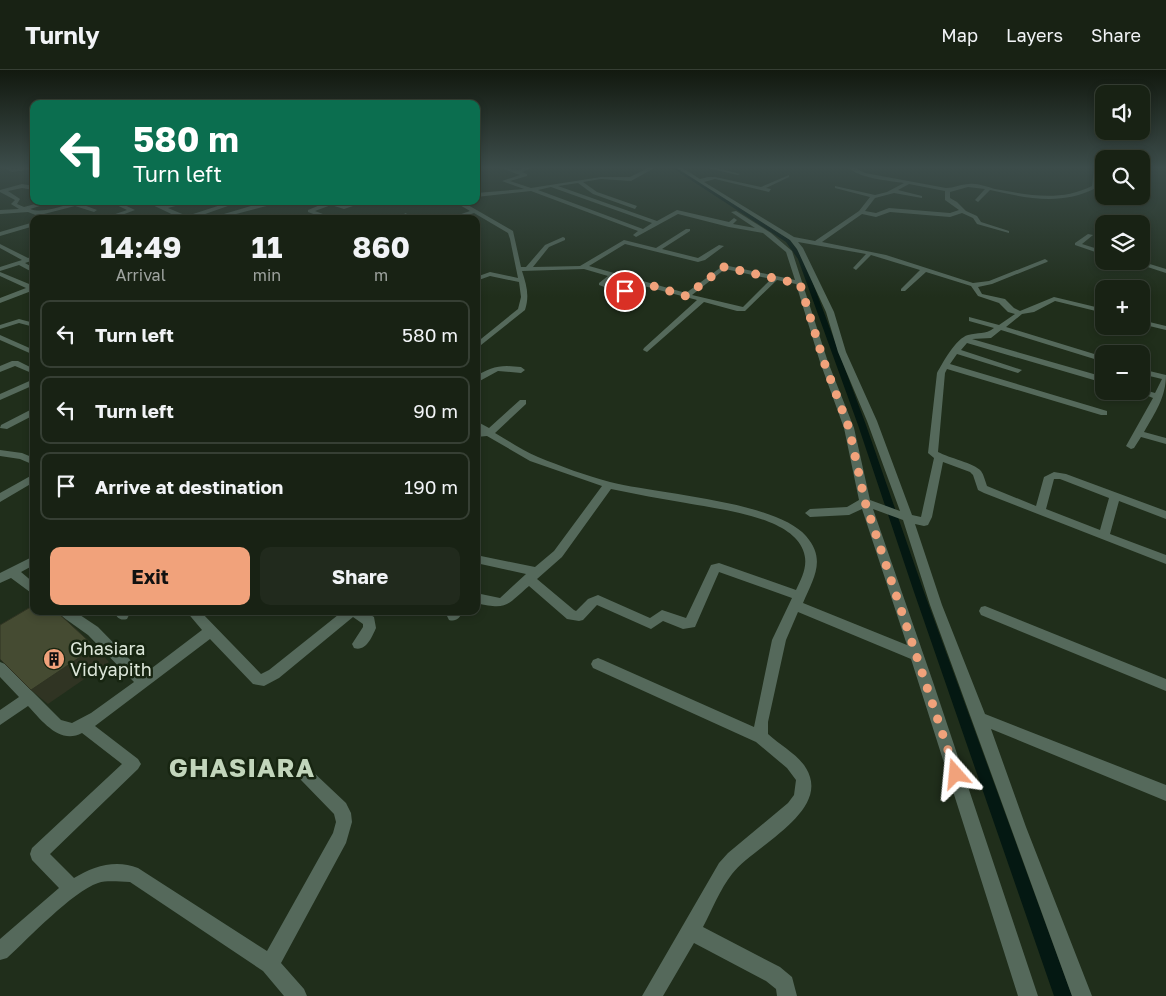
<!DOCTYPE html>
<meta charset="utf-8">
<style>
:root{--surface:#182214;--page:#212a1d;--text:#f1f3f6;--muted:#9fa4a0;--line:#363f34;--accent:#f1a27b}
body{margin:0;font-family:"Golos Text",sans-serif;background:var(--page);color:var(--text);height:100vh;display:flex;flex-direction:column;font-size:19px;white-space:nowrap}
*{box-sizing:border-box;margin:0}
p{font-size:16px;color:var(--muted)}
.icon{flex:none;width:28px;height:28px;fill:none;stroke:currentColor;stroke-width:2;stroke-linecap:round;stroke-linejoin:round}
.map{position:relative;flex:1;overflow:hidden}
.drawer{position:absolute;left:30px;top:145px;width:450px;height:400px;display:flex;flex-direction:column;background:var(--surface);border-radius:10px;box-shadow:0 2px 8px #0003,0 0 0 1px var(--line)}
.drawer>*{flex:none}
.hud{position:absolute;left:30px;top:30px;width:450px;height:105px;border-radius:10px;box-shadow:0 2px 8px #0003,0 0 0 1px var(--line);background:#0b6e4f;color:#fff;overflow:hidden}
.controls{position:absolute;left:1095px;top:15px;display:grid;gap:10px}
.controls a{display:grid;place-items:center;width:55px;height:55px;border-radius:10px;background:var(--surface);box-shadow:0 2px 8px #0003,0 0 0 1px var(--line);font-size:25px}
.pin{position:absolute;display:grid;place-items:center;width:42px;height:42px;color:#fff;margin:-21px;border:2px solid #fff;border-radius:50%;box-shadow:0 1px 5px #0007}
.me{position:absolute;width:55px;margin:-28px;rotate:342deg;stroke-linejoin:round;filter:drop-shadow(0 0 4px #0008)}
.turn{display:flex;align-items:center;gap:18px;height:105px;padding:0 20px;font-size:22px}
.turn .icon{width:65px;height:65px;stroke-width:2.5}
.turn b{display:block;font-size:35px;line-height:42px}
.eta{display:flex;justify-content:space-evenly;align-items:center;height:85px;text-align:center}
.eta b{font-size:30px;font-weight:700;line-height:35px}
.action{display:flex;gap:10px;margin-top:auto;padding:10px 20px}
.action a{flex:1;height:58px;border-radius:10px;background:var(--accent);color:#111;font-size:20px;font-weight:700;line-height:58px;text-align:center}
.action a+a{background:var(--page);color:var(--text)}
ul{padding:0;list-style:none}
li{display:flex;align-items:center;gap:15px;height:68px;margin:0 10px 8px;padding:0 10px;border:2px solid var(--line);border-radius:10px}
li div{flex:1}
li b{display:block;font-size:19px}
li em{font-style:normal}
header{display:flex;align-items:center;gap:30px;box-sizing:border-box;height:70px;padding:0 25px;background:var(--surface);border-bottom:1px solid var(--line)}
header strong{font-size:24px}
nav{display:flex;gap:28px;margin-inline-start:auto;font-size:18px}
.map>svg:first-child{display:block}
</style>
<header>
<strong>Turnly</strong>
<nav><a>Map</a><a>Layers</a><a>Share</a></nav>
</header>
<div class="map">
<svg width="1166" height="926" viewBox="0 0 1166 926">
<rect width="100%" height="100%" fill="#202e1b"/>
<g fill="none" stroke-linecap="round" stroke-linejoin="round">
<path fill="#041812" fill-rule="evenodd" d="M671 97H676L790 170 804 189 866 355 924 522 1072 926H1054L914 522 858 355 798 189 786 172Z"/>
<g fill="#55695b" fill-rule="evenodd">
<path d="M1 97 13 99 34 97V99L12 102Z"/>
<path d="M498 97 518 100 526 97H533L522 102 527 104V106L510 111 531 118 601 107H630L650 97H656L631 111 601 109 583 112 597 122 637 136 635 139 593 124 578 113 558 116 657 151 677 140 729 152 734 148 737 150 733 154 755 158 731 142 736 141 771 163 792 181 828 292 854 358 870 430 900 441 867 351 838 282 826 242 797 179 790 170 675 97H681L700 109 708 107H715L761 117 789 105V107L766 118 771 119 769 122 715 109 704 112 794 167 815 171 859 141 870 127 835 118V116L875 125 887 122 904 113C891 111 856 108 849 97H854L865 103 946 118C954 118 961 114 969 114 978 113 987 117 995 119 1028 125 1060 132 1092 116L1094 97H1098L1096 118C1061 136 1026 128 990 120L978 132 975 130 985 119 968 117 950 122V128L957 132 966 141 977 146 981 152 1009 161V163L977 154 973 148 962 143 950 147 890 142 876 147 862 144 822 172 886 185 973 213 989 211 1045 189 1048 191 1047 192 992 214 978 217 982 224 1005 229 1014 238 1020 241 1054 227 1104 239V243L1055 231 1034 242 1022 244 1006 257 1104 287V292L1001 260 991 268 972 269 1104 307V313L967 273 961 280 1022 300 1018 303 957 284 950 294 1107 341V345H1101L947 299 945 303 938 382C949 388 974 393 981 401 984 405 985 411 987 416L1036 436 1044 407 1054 402 1066 404 1166 441V449L1119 431 1110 464 1166 485V494L984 423 978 420 973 405 970 402 943 392 932 447 928 455 924 456 915 454 942 535 985 644 1166 715V731L991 659 1026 757 1092 926H1072L930 535 903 450 873 439 933 612 1038 926H1018L911 589 798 542 786 570 768 652V664C783 678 804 687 810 707 822 746 752 778 732 804 720 819 712 840 703 857L780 897 792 907 797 926H777L776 919 766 911 694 873 663 926H642L719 793 728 783 788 733 794 725 796 710 787 698 756 672 593 598 591 594 593 590 598 588 603 590 754 657 772 570 792 528 719 502 695 557 683 559 663 551 651 559 597 535 583 550 579 551 567 549 529 516C506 536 507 540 476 533V523L500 528 526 504 476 493V485L535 497 554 481 602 416 530 391 487 366 476 367V361H480L476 358V351L489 358 520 330H526V334L495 363C509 371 523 381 538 387 560 396 587 406 610 412 657 424 776 431 806 466 827 490 813 509 803 533L907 575 862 439 849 445 810 447 805 443 810 439 847 437 859 430 844 358 820 292 796 214 777 210 745 241H737L704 232 647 282 643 280 644 278 697 230 640 215C621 227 620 222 599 215V213L608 206 584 199 522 201C526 214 530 225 525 240L476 279V273L518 239 521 227 519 212 490 206 476 211V207L490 202 518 208 510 169 508 163 474 143 457 149H447L470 141 453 131H461L513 161 521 197H526L545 175 563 167 565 168V170L549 177 533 197 580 196 624 170 656 178 686 159H690V161L662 179 698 188 719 175 724 176 705 190 698 192 625 174 589 196 686 223 724 195 795 210 786 182 763 163 729 157 678 144 636 167 633 165 638 161 531 121 476 127V123L524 119 502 111 520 105ZM909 114 945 121V130L959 140 950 143 889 138 876 143 865 141 875 128 894 123 922 128V126L898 120ZM551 117 652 153 643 159 538 120ZM798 172 866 184 853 198 856 200 871 185 920 200 901 219V221H905L926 202 971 216 978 226 999 233 1008 242 1015 244 999 255 969 247V251L994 258C985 265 978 262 968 265 956 268 942 294 937 303L928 383 934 388 921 447 912 445 877 351 846 282 834 242 803 178ZM725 199 771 209 743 237 692 225ZM615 208 634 213 624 219 606 213ZM1054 409H1060L1109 428 1100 460 1046 439ZM611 419C636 424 661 429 686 433 717 439 790 446 803 480 809 495 802 507 796 520L719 493 711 495 686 548 662 540 650 548 598 525 588 529 576 541 574 540 537 509 562 487Z"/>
<path d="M703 97H713L740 104 738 105Z"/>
<path d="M22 114 34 116V120L22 118 8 121 20 129 17 134 24 137 46 131H56L30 139C48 145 69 131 89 131L81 134 97 140 94 142 75 136 44 144 55 149H46L28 142 0 144V140L19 139 11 134 15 130 0 122V120Z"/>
<path d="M108 131H116L135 140 111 149H101L127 140Z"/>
<path d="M144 131C152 131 158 136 165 136 174 136 184 131 194 131L168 138 187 146 233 131H242L191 149H182Z"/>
<path d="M268 131 278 133 217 149H207Z"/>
<path d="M321 131C329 131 335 134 342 135 350 136 359 131 368 131L344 139 331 135 315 141 336 149H327L308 142V140L325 133Z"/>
<path d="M406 143 408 146 402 149H394Z"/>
<path d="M34 152V156L0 166V162Z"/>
<path d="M1088 164 1093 165 1082 174 1104 181V185L1075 175V173Z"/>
<path d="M0 174 28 188 34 186V190L25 193 34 198V203L19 195 0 201V197L22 190 0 178Z"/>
<path d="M1129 191H1140L1166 199V203Z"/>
<path d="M0 202 34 216V220L0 233V228L26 218 0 206Z"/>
<path d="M19 249 34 253V257L19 253 0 259V255Z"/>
<path d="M1141 250 1166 256V260L1141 254Z"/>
<path d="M0 265 34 280V285L0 270Z"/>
<path d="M12 291H18L34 299V304L15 296 0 302V296Z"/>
<path d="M507 296 521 297 525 300 521 303 498 301 476 313V306C486 300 495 296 507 296Z"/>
<path d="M1141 299 1166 305C1166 327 1155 343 1144 362L1166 368V374L1141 367 1134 378 1131 379 1126 376 1153 328 1136 321H1141V319L1155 323 1162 309 1141 304Z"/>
<path d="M34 309V315L0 330V324Z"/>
<path d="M34 338V345L7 359 0 358 1 355Z"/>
<path d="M0 380 22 383 34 388V395L20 389 0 386Z"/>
<path d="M34 404V412L0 432V423Z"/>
<path d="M34 486V495L21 502 34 513V525L11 508 0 513V503Z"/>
<path d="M985 536 1166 609V621L981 545 979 541 981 537Z"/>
<path d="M58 541H74L98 557 144 604 202 560 186 541H200L261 604 269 600 343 541H364L374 547 376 558C372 567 366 582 354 578L352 574 363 557V554L353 547 279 608 264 616 253 614 210 569 95 656 138 689 141 694 138 699 50 784 74 808C93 796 116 789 138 798L267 881 333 763 336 752 334 744 301 710 298 705 301 700 306 697 311 700 346 733 351 743 352 752 346 773 281 893 304 919 307 926H284L263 901 130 812C119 812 108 810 98 813 72 822 29 868 7 888L0 890V869L59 818 32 790 30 784 32 778 122 694 82 663C60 675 42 651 28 636L0 655V640L19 627 0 607V592L5 594 61 650 72 653 91 643 134 612 88 565 60 545Z"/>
<path d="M114 541H127L129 545 127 549C120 551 117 548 114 541Z"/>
<path d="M449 541H463C460 548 456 552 449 550L447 546Z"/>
</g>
</g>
<path fill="#303423" d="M95 577 109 592 48 634 31 620Z"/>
<path fill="#454b32" stroke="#303423" d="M34 535V541H56L95 577 31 620 0 589V555Z"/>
<linearGradient id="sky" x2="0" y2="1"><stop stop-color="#12190f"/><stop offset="0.43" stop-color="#3c4c4a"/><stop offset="1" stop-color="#3c4c4a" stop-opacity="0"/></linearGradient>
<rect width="1166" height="227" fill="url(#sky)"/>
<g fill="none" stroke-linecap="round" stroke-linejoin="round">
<path stroke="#f1a27b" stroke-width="9" stroke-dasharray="0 16.2" d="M625 221 640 212 686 226 724 197 800 214 824 292 849 358 865 432 956 704"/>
</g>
<defs>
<g id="building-disc" transform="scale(1.125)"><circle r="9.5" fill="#f1a27b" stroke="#172511"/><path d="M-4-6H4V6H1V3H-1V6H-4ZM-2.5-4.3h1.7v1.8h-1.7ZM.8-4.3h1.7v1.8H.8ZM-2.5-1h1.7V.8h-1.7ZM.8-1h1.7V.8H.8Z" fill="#111"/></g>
</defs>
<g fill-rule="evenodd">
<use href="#building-disc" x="54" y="589"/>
</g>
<g text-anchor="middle" stroke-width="5" stroke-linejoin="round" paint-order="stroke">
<g font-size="18" fill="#dde7da" stroke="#172511" text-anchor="start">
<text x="70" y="585">Ghasiara<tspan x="70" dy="21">Vidyapith</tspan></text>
</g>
<g font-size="26" font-weight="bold" letter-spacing="1" fill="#c2d5bb" stroke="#172511">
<text x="242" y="707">GHASIARA</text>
</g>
</g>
</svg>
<div class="controls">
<a><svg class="icon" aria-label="sound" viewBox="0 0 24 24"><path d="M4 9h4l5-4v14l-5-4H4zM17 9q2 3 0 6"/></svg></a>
<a><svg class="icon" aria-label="search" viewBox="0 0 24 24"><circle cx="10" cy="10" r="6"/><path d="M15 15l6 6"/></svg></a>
<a><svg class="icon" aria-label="layers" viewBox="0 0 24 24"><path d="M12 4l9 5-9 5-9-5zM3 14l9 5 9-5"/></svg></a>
<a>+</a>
<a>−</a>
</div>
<div class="pin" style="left:625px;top:221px;background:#d93025"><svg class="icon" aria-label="arrive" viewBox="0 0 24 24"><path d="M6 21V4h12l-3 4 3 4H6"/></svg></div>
<svg class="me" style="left:956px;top:704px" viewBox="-20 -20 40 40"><path d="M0-17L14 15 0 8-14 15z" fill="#f1a27b" stroke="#fff" stroke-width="4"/></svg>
<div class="hud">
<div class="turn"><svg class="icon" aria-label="left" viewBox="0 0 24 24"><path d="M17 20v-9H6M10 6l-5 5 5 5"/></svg><div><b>580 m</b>Turn left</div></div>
</div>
<section class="drawer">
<div class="eta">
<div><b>14:49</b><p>Arrival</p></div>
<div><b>11</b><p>min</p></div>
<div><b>860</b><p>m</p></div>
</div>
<ul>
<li><svg class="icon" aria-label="left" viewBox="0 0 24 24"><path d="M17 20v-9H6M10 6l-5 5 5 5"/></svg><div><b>Turn left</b></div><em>580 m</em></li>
<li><svg class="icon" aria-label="left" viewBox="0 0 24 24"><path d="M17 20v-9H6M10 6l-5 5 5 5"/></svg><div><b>Turn left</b></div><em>90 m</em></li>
<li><svg class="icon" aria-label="arrive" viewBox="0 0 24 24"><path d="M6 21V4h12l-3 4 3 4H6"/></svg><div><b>Arrive at destination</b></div><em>190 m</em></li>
</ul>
<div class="action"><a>Exit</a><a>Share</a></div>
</section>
</div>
